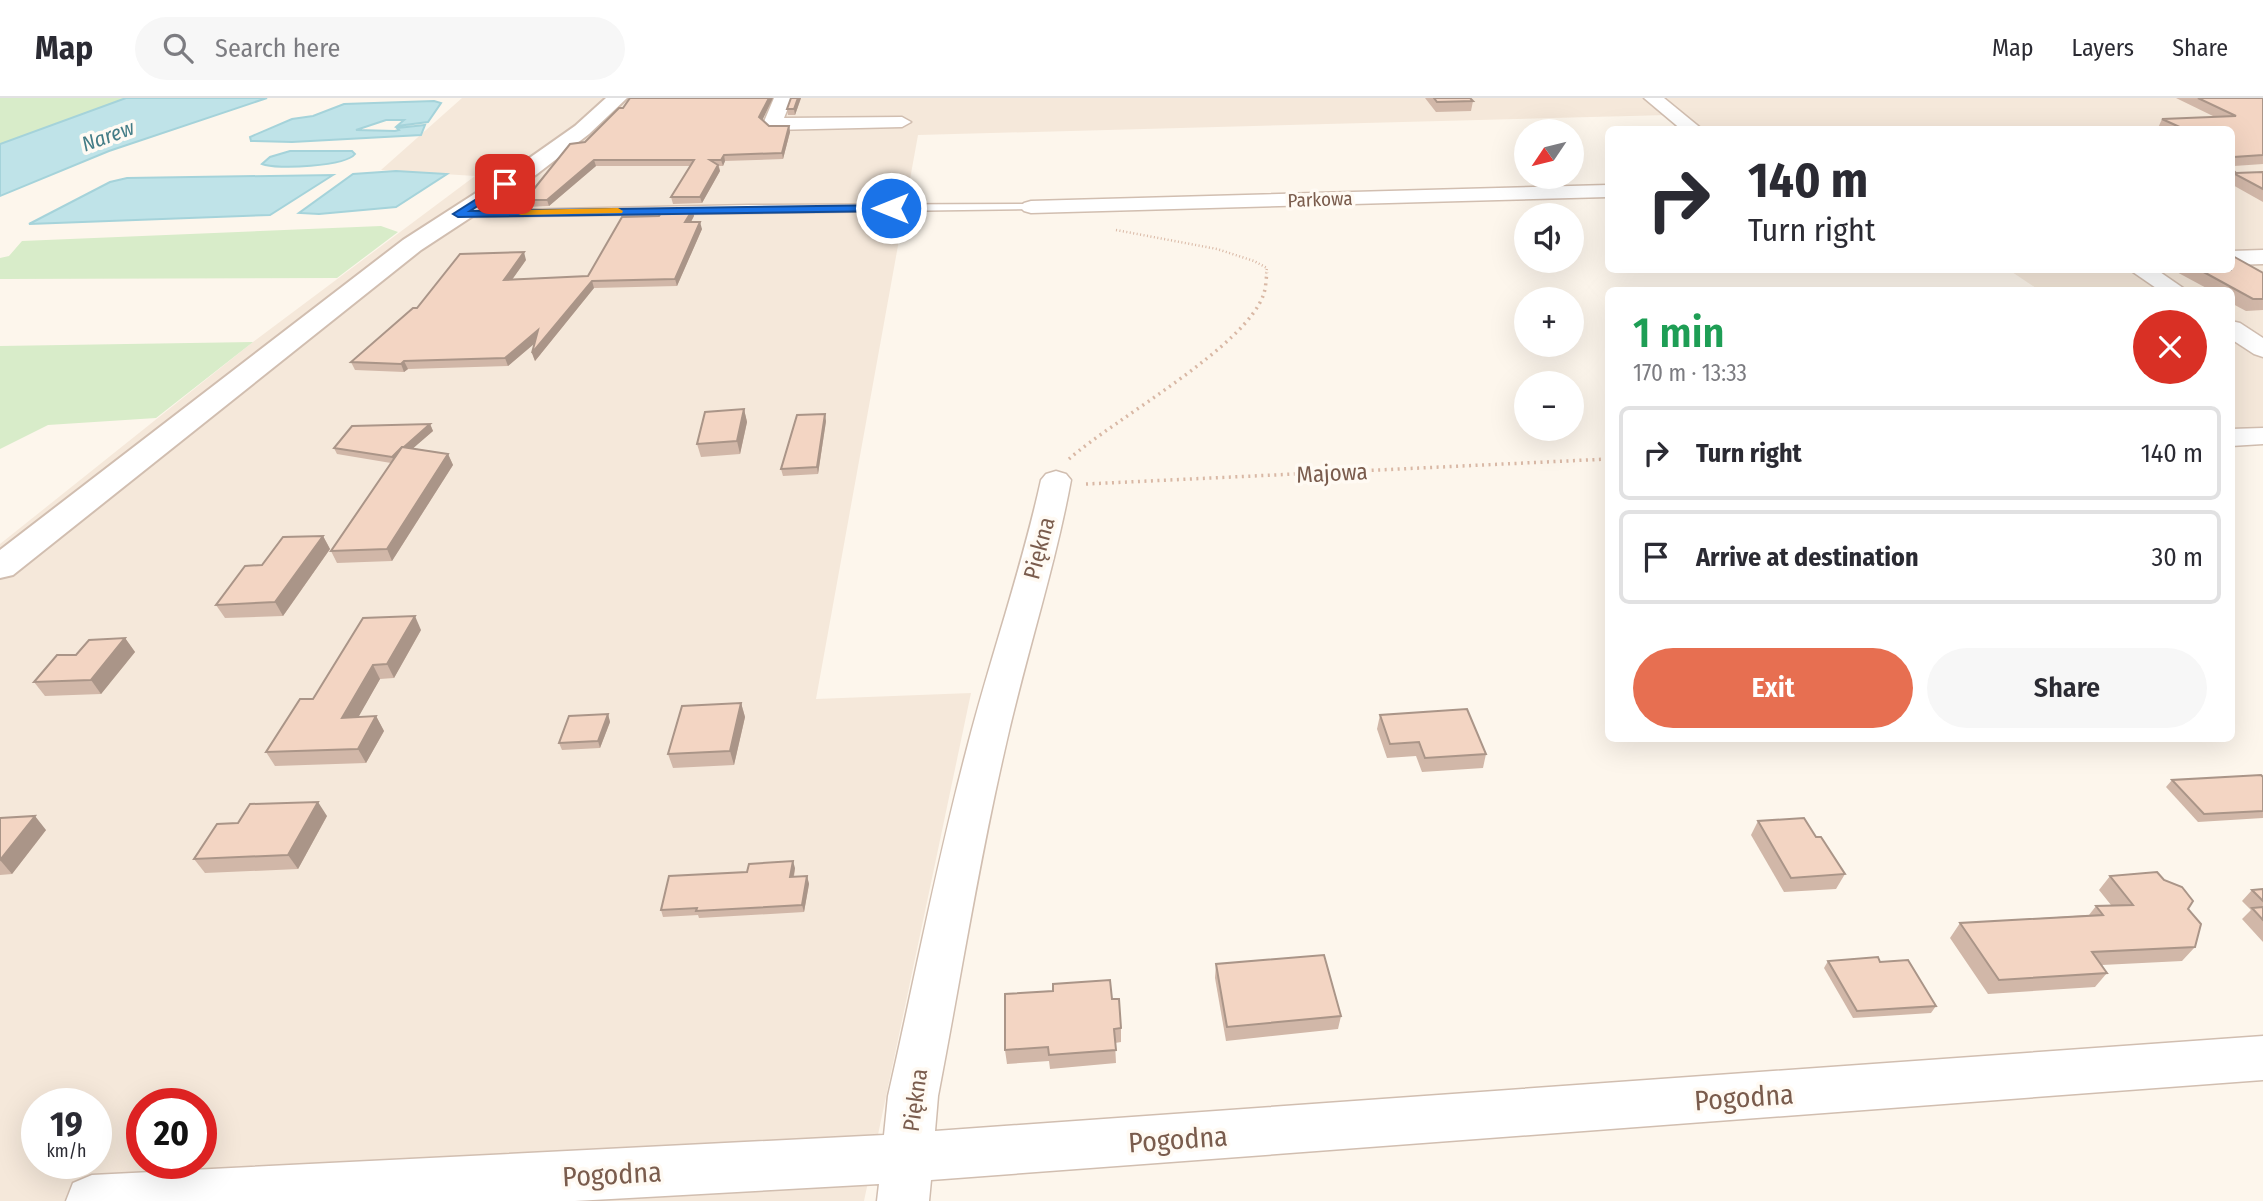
<!DOCTYPE html>
<meta charset="utf-8">
<style>
:root{--surface:#fff;--page:#f7f7f7;--text:#2b2b33;--muted:#7c7c81;--line:#e1e1e2;--accent:#e76f51}
body{margin:0;font-family:"Fira Sans Condensed",sans-serif;background:var(--page);color:var(--text);height:100vh;display:flex;flex-direction:column;font-size:26px;white-space:nowrap}
*{box-sizing:border-box;margin:0}
p{font-size:23px;color:var(--muted)}
.icon{flex:none;width:38px;height:38px;fill:none;stroke:currentColor;stroke-width:2;stroke-linecap:round;stroke-linejoin:round}
.map{position:relative;flex:1;overflow:hidden}
.panel{position:absolute;left:1605px;top:189px;width:630px;height:455px;display:flex;flex-direction:column;background:var(--surface);border-radius:10px;box-shadow:0 7px 28px #0002}
.panel>*{flex:none}
.banner{position:absolute;left:1605px;top:28px;width:630px;height:147px;border-radius:10px;box-shadow:0 7px 28px #0002;background:#fff;color:var(--text);overflow:hidden}
.needle{width:46px;rotate:235deg}
.controls{position:absolute;left:1514px;top:21px;display:grid;gap:14px}
.controls a{display:grid;place-items:center;width:70px;height:70px;border-radius:50%;background:var(--surface);box-shadow:0 7px 28px #0002;font-size:35px}
.speed{position:absolute;left:21px;top:990px;display:flex;gap:14px;font-size:35px;font-weight:700;text-align:center}
.speed>*{display:grid;place-content:center;width:91px;height:91px;border-radius:50%;background:var(--surface);box-shadow:0 7px 28px #0002;line-height:1}
.speed small{font-size:18px;font-weight:400}
.speed .limit{border:10px solid #d22;background:#fff;color:#111}
.pin{position:absolute;display:grid;place-items:center;width:60px;height:60px;color:#fff;margin:-30px;border-radius:14px;box-shadow:0 4px 10px #0006}
.me{position:absolute;width:77px;margin:-38px;rotate:270deg;stroke-linejoin:round;filter:drop-shadow(0 0 5px #0008)}
.turn{display:flex;align-items:center;gap:24px;height:147px;padding:0 28px;font-size:32px}
.turn .icon{width:91px;height:91px;stroke-width:2.5}
.turn b{display:block;font-size:49px;line-height:60px}
.round{display:grid;place-items:center;flex:none;width:74px;height:74px;border-radius:37px;background:var(--page)}
.overview{display:flex;align-items:center;justify-content:space-between;height:119px;padding:0 28px}
h1{font-size:42px;font-weight:600;line-height:52px;color:#1e9e55}
.primary-button{display:flex;gap:14px;margin-top:auto;padding:14px 28px}
.primary-button a{flex:1;height:80px;border-radius:42px;background:var(--accent);color:#fff;font-size:28px;font-weight:600;line-height:80px;text-align:center}
.primary-button a+a{background:var(--page);color:var(--text)}
ul{padding:0;list-style:none}
li{display:flex;align-items:center;gap:21px;height:94px;margin:0 14px 10px;padding:0 14px;border:4px solid var(--line);border-radius:10px}
li div{flex:1}
li b{display:block;font-size:26px}
li em{font-style:normal}
header{display:flex;align-items:center;gap:42px;box-sizing:border-box;height:98px;padding:0 35px;background:var(--surface);border-bottom:2px solid var(--line)}
header strong{font-size:33px}
nav{display:flex;gap:38px;margin-inline-start:auto;font-size:24px}
.search{width:490px;height:63px;background:var(--page);display:flex;align-items:center;gap:18px;box-sizing:border-box;padding:0 24px;border-radius:38px;color:var(--muted);font-size:26px}
.map>svg:first-child{display:block}
</style>
<header>
<strong>Map</strong>
<div class="search"><svg class="icon" aria-label="search" viewBox="0 0 24 24"><circle cx="10" cy="10" r="6"/><path d="M15 15l6 6"/></svg>Search here</div>
<nav><a>Map</a><a>Layers</a><a>Share</a></nav>
</header>
<div class="map">
<svg width="2263" height="1103" viewBox="0 0 2263 1103">
<rect width="100%" height="100%" fill="#fdf6ec"/>
<path fill="#f5e8da" fill-rule="evenodd" d="M462 0H2263V345L2231 347V192H2039L2009 172H2231V32H1686L1668 17 918 37 816 601 971 595 864 1103H0V446L253 244 475 78 381 72ZM37 1006H96V1066H37ZM142 1006H201V1066H142Z"/>
<g fill="#d8ecc9">
<path d="M0 0H164L0 82Z"/>
<path d="M381 128 398 134 337 180 0 181V160L9 158 22 143Z"/>
<path d="M253 244 156 320 48 327 0 351V248Z"/>
</g>
<g fill="#bfe3e8" stroke="#a5d3da" stroke-width="2">
<path d="M126 0H267L109 53 0 98V46Z"/>
<path d="M434 3 441 5 428 24 397 28 404 22H386L356 32 395 33 399 32 397 30 425 27 421 37 292 44 251 43 250 39 292 21 313 18 344 6Z"/>
<path d="M290 53H352L355 56C346 68 277 72 262 66L270 59Z"/>
<path d="M396 73 447 76 396 109 319 116 299 115 353 76Z"/>
<path d="M333 77 270 117 29 126 110 84 127 80Z"/>
</g>
<g fill="none" stroke-linecap="round" stroke-linejoin="round">
<g stroke="#d1beb0" stroke-width="3">
<path id="service" d="M1031 106 1035 107V111L458 119 453 116 458 113 751 107Z"/>
</g>
<g stroke="#d1beb0" stroke-width="3">
<g id="minor">
<path d="M774 0H792L784 20 902 19 911 24 902 29 772 32 763 26Z"/>
<path d="M1644 0H1664L1703 32H1682Z"/>
<path d="M1608 87V99L1031 115 1024 113 1020 109 1024 105 1031 103Z"/>
<path d="M2263 152V166L2231 167V153Z"/>
<path d="M2130 172H2157L2186 192H2159Z"/>
<path d="M2231 223 2240 225 2263 240V259L2254 256 2231 241Z"/>
<path d="M2263 330V346L2231 348V331Z"/>
<path d="M1056 373 1066 376 1071 382C1054 474 1024 563 1004 655 978 768 960 884 938 998L935 1033 2263 938V982L931 1082 929 1103H877L879 1086 575 1103H66L73 1085 92 1077 884 1037 888 998C914 884 936 768 966 654 989 563 1021 474 1041 382L1046 376Z"/>
</g>
</g>
<g stroke="#d1beb0" stroke-width="4">
<path id="tertiary" d="M606 0H627L589 36 537 76 421 152 13 477 0 480V452L403 142 521 66 575 28Z"/>
</g>
<path stroke="#d9b8a5" stroke-width="2.5" stroke-dasharray="1 2.5" stroke-linecap="butt" d="M1116 132 1217 151 1254 163 1267 170 1266 176"/>
<g stroke="#d9b8a5" stroke-width="3.5" stroke-dasharray="2 4.5" stroke-linecap="butt">
<path d="M1069 361C1114 321 1248 248 1264 195 1266 189 1266 181 1267 174"/>
<path d="M1086 386 1608 361"/>
</g>
<use href="#service" fill="#fff" fill-rule="evenodd"/>
<use href="#minor" fill="#fff" fill-rule="evenodd"/>
<use href="#tertiary" fill="#fff" fill-rule="evenodd"/>
</g>
<g fill="#d1b7a8">
<path d="M791 0H801L795 17H788L787 11Z"/>
<path d="M1425 0H1470L1473 3 1471 13 1436 14Z"/>
<path d="M2176 0H2263V66L2234 68V73L2236 75 2263 74V104L2231 86V32H2161L2158 30 2162 21 2215 19Z"/>
<path d="M623 10 762 22 769 28H789L790 34 783 61 725 63 723 68H719L720 73 702 105 673 106 671 99 690 68H596L549 108 527 109 525 102 585 44Z"/>
<path d="M694 118 691 124 702 131 677 188 594 190 535 263 532 255 535 245 508 268 408 271 404 274 355 272 351 264 417 210 526 162 512 181 588 178Z"/>
<path d="M2173 172H2231L2263 175V212L2246 213 2231 205V192H2210Z"/>
<path d="M744 311 747 324 740 356 701 359 697 346Z"/>
<path d="M826 323 818 376 783 378 781 371Z"/>
<path d="M430 326 433 333 413 350 448 356 453 367 392 463 337 465 331 453 391 365 337 356 334 350Z"/>
<path d="M323 438 330 451 283 518 225 520 216 507 262 467Z"/>
<path d="M421 532 394 580 380 581 358 619 376 618 384 633 366 665 275 668 266 654 313 601Z"/>
<path d="M125 540 135 554 101 596 45 598 34 584 76 557Z"/>
<path d="M741 605 745 619 734 667 673 670 668 656Z"/>
<path d="M608 616 610 624 600 650 562 652 559 645Z"/>
<path d="M1380 617 1486 656 1483 670 1422 674 1416 658 1387 660 1377 631Z"/>
<path d="M2263 679V720L2198 724 2166 689 2172 682Z"/>
<path d="M327 718 298 771 205 775 194 761 238 725Z"/>
<path d="M0 720 46 732 12 776 0 777Z"/>
<path d="M1758 723 1816 739 1845 776 1836 791 1784 794 1751 737Z"/>
<path d="M795 770 794 779 807 778 809 786 804 814 699 820 698 817 663 819 661 812Z"/>
<path d="M2110 778 2188 811 2195 849 2182 863 2102 867 2107 875 2095 889 1988 896 1950 840 1960 825 2089 817 2096 808 2111 807 2099 792Z"/>
<path d="M2263 791V844L2242 821 2251 812 2242 803 2252 792Z"/>
<path d="M1828 863 1936 908 1931 915 1853 920 1824 870Z"/>
<path d="M1216 866 1341 918 1338 931 1226 943 1215 880Z"/>
<path d="M1112 901 1121 930V944L1115 945 1116 965 1050 971 1049 963 1007 966 1005 952Z"/>
</g>
<g fill="#aa9588">
<path d="M769 0H773L761 25 759 19Z"/>
<path d="M798 0H801L795 17 794 11Z"/>
<path d="M789 28 790 34 783 61 782 55Z"/>
<path d="M724 57 725 63 723 68 721 62Z"/>
<path d="M594 62 596 68 549 108 547 102Z"/>
<path d="M718 67 720 73 702 105 700 99Z"/>
<path d="M693 111 694 118 687 131 685 124Z"/>
<path d="M700 124 702 131 677 188 675 181Z"/>
<path d="M524 154 526 162 507 189 504 182Z"/>
<path d="M592 183 594 190 535 263 532 255Z"/>
<path d="M538 232 541 240 508 268 505 260Z"/>
<path d="M404 263 408 271 404 274 401 266Z"/>
<path d="M744 311 747 324 740 356 737 343Z"/>
<path d="M825 316 826 323 818 376 817 369Z"/>
<path d="M430 326 433 333 395 366 392 359Z"/>
<path d="M448 356 453 367 392 463 387 451Z"/>
<path d="M323 438 330 451 283 518 275 504Z"/>
<path d="M415 518 421 532 394 580 387 566Z"/>
<path d="M125 540 135 554 101 596 91 582Z"/>
<path d="M373 567 380 581 350 634 342 620Z"/>
<path d="M741 605 745 619 734 667 730 653Z"/>
<path d="M608 616 610 624 600 650 598 643Z"/>
<path d="M376 618 384 633 366 665 358 651Z"/>
<path d="M318 704 327 718 298 771 288 757Z"/>
<path d="M35 718 46 732 12 776 0 762Z"/>
<path d="M793 763 795 770 792 787 790 779Z"/>
<path d="M807 778 809 786 804 814 802 807Z"/>
</g>
<g fill="#f3d5c3" stroke="#aa9588" stroke-width="2">
<path d="M630 0H769L759 19 769 28H789L782 55 724 57 721 62H710L718 67 700 99H671L694 62H594L547 102H525L570 46 585 44 619 10H623Z"/>
<path d="M791 0H798L794 11H787Z"/>
<path d="M1434 0H1470L1473 3 1437 4Z"/>
<path d="M2198 0H2263V57L2234 59V73L2236 75 2263 74V91L2231 74V32H2179L2184 31 2162 21 2236 18Z"/>
<path d="M693 111 685 124H700L675 181 592 183 532 255 538 232 505 260 404 263 401 266 351 264 413 210H417L460 156 524 154 504 182 588 178 622 119 659 118 663 112Z"/>
<path d="M2231 157 2263 175V201H2253L2200 172H2231Z"/>
<path d="M744 311 737 343 697 346 705 314Z"/>
<path d="M825 316 817 369 781 371 797 317Z"/>
<path d="M430 326 404 349H402L392 359 334 350 352 328Z"/>
<path d="M402 349 448 356 387 451 331 453Z"/>
<path d="M323 438 275 504 216 507 245 468 262 467 283 439Z"/>
<path d="M415 518 387 566 373 567 342 620 376 618 358 651 266 654 300 601H313L363 520Z"/>
<path d="M125 540 91 582 34 584 57 557H76L89 542Z"/>
<path d="M741 605 730 653 668 656 682 608Z"/>
<path d="M1467 611 1486 656 1425 660 1419 644 1390 646 1380 617Z"/>
<path d="M608 616 598 643 559 645 569 618Z"/>
<path d="M2261 677 2263 679V713L2204 716 2172 682Z"/>
<path d="M318 704 288 757 194 761 217 726 238 725 250 706Z"/>
<path d="M35 718 0 762V720Z"/>
<path d="M1804 720 1816 739H1821L1845 776 1791 780 1758 723Z"/>
<path d="M793 763 790 779 807 778 802 807 696 813 697 810 661 812 669 778 747 774 749 766Z"/>
<path d="M2157 774 2164 782 2182 789 2193 803 2188 811 2201 826 2195 849 2092 854 2107 875 1999 882 1960 825 2103 817 2096 808 2133 807 2110 778Z"/>
<path d="M2263 791V803L2252 792Z"/>
<path d="M2263 809V822L2252 810Z"/>
<path d="M1324 857 1341 918 1227 929 1216 866Z"/>
<path d="M1878 859 1880 864 1908 862 1936 908 1857 913 1828 863Z"/>
<path d="M1110 882 1112 901H1119L1121 930 1114 931 1116 952 1049 957 1048 949 1005 952V896L1053 893V886Z"/>
</g>
<path fill="#1a73e8" stroke="#114b97" stroke-width="2" d="M505 83 510 86 509 88 470 113 891 107 896 110 891 113 458 119 453 116Z"/>
<path fill="#f59e0b" d="M618 110 623 113 622 115 521 117 516 115 521 112Z"/>
<g text-anchor="middle" stroke-width="7" stroke-linejoin="round" paint-order="stroke">
<g font-size="19" fill="#7a5c4d" stroke="#fffaf3">
<text transform="translate(1320 101) rotate(-2)" y="7">Parkowa</text>
</g>
<g font-size="21" font-style="italic" fill="#437c86" stroke="#fffaf3">
<text transform="translate(108 38) rotate(-20)" y="7">Narew</text>
</g>
<g font-size="23" fill="#7a5c4d" stroke="#fffaf3">
<text transform="translate(1332 375) rotate(-3)" y="8">Majowa</text>
<text transform="translate(1039 450) rotate(-75)" y="8">Piękna</text>
<text transform="translate(915 1002) rotate(-82)" y="8">Piękna</text>
</g>
<g font-size="28" fill="#7a5c4d" stroke="#fffaf3">
<text transform="translate(1744 999) rotate(-4)" y="10">Pogodna</text>
<text transform="translate(1178 1041) rotate(-4)" y="10">Pogodna</text>
<text transform="translate(612 1076) rotate(-3)" y="10">Pogodna</text>
</g>
</g>
</svg>
<div class="controls">
<a><svg class="needle" viewBox="-14 -14 28 28"><path d="M0-13l5 13h-10z" fill="#e53935"/><path d="M0 13l5-13h-10z" fill="#7c7c81"/></svg></a>
<a><svg class="icon" aria-label="sound" viewBox="0 0 24 24"><path d="M4 9h4l5-4v14l-5-4H4zM17 9q2 3 0 6"/></svg></a>
<a>+</a>
<a>−</a>
</div>
<div class="speed"><div>19<small>km/h</small></div><div class="limit">20</div></div>
<div class="pin" style="left:505px;top:86px;background:#d93025"><svg class="icon" aria-label="arrive" viewBox="0 0 24 24"><path d="M6 21V4h12l-3 4 3 4H6"/></svg></div>
<svg class="me" style="left:891px;top:110px" viewBox="-20 -20 40 40"><circle r="17" fill="#1a73e8" stroke="#fff" stroke-width="3"/><path d="M0-11L8 9 0 5-8 9z" fill="#fff"/></svg>
<div class="banner">
<div class="turn"><svg class="icon" aria-label="right" viewBox="0 0 24 24"><path d="M7 20v-9h11M14 6l5 5-5 5"/></svg><div><b>140 m</b>Turn right</div></div>
</div>
<section class="panel">
<div class="overview"><div><h1>1 min</h1><p>170 m · 13:33</p></div><a class="round" style="background:#d93025;color:#fff"><svg class="icon" aria-label="close" viewBox="0 0 24 24"><path d="M6 6l12 12M18 6L6 18"/></svg></a></div>
<ul>
<li><svg class="icon" aria-label="right" viewBox="0 0 24 24"><path d="M7 20v-9h11M14 6l5 5-5 5"/></svg><div><b>Turn right</b></div><em>140 m</em></li>
<li><svg class="icon" aria-label="arrive" viewBox="0 0 24 24"><path d="M6 21V4h12l-3 4 3 4H6"/></svg><div><b>Arrive at destination</b></div><em>30 m</em></li>
</ul>
<div class="primary-button"><a>Exit</a><a>Share</a></div>
</section>
</div>
